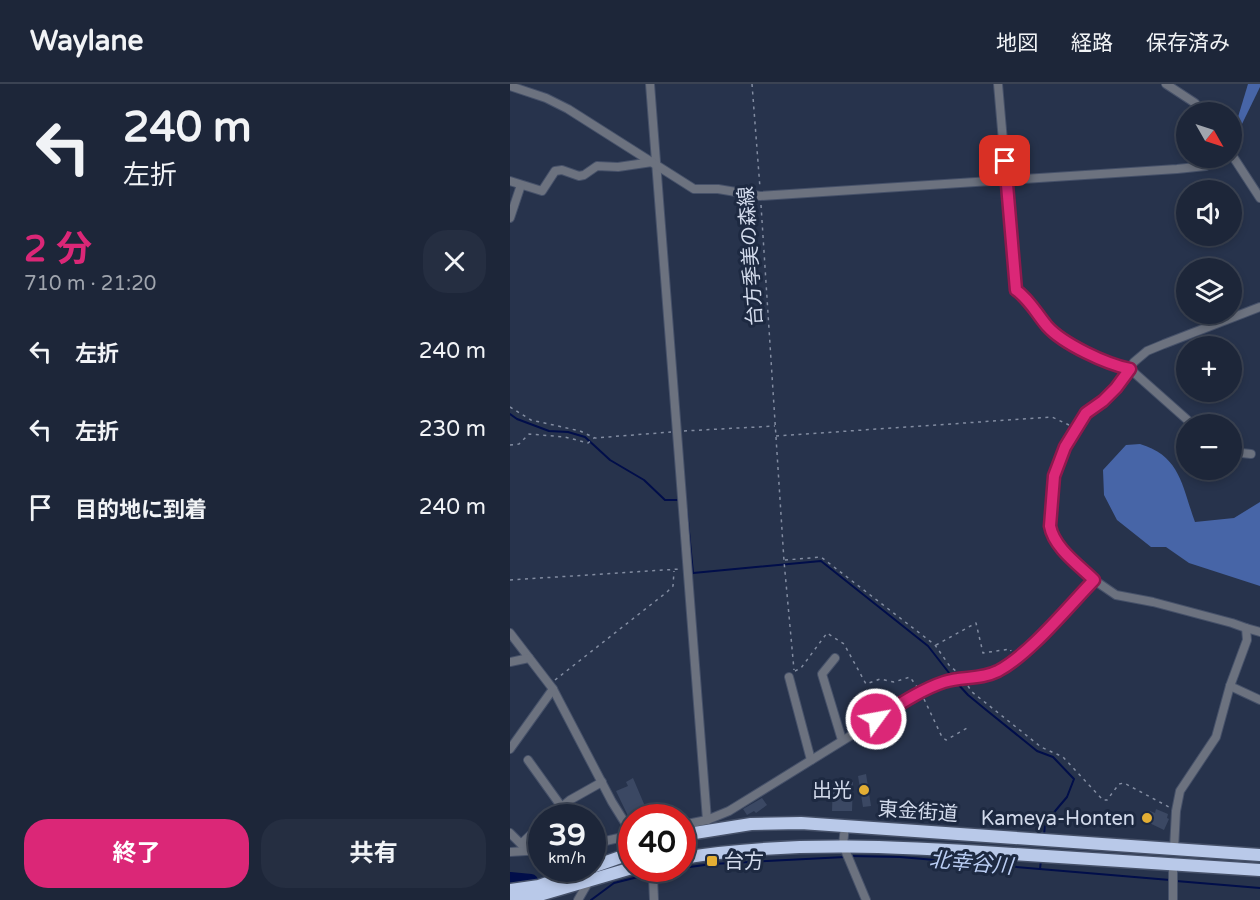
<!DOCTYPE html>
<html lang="ja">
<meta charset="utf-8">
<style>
:root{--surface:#1d2639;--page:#252e41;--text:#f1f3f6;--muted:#a0a5ae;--line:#3b4353;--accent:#db2777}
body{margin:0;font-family:"Varela Round","Noto Sans JP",sans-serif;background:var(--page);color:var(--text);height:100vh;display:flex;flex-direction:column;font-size:22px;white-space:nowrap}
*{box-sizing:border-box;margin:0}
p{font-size:20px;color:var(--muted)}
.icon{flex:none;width:33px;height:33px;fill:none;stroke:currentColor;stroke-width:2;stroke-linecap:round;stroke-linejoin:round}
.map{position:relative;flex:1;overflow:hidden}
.side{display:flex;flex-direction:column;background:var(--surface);width:510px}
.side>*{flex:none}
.top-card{background:#1d2639;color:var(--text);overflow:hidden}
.needle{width:39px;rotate:129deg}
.fabs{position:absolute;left:666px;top:18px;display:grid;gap:12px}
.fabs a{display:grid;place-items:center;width:66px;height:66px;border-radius:50%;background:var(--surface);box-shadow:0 3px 9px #0003,0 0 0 2px var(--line);font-size:30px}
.speed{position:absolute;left:18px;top:720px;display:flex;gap:12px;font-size:30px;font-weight:700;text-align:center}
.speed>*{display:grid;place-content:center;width:78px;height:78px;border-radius:50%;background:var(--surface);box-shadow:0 3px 9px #0003,0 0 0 2px var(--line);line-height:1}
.speed small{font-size:15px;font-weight:400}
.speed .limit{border:9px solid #d22;background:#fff;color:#111}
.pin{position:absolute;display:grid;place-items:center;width:51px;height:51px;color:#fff;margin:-26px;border-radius:12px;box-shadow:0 3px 9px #0006}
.me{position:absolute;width:66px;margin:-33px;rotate:58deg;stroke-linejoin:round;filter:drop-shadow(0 0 4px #0008)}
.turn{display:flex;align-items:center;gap:21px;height:126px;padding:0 24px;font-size:27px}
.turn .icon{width:78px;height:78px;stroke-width:2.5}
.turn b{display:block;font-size:42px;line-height:51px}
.round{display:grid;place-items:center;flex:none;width:63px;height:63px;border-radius:24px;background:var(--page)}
.summary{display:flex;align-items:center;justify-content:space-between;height:102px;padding:0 24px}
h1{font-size:36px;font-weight:700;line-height:45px;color:var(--accent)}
.action{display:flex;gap:12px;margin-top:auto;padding:12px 24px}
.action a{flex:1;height:69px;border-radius:24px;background:var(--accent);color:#fff;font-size:24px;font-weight:700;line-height:69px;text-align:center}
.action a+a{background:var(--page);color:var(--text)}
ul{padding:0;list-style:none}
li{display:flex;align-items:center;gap:18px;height:78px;padding:0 24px}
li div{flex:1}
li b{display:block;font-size:22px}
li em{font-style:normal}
header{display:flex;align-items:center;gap:36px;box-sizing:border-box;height:84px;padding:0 30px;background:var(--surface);border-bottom:2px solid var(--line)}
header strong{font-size:28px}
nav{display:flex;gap:33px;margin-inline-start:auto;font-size:21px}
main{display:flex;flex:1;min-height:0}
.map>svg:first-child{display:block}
</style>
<header>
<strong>Waylane</strong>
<nav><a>地図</a><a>経路</a><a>保存済み</a></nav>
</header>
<main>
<section class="side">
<div class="top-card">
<div class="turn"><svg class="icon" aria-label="left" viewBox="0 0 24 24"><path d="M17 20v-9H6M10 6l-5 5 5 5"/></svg><div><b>240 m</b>左折</div></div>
</div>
<div class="summary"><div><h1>2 分</h1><p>710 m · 21:20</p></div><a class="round"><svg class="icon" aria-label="close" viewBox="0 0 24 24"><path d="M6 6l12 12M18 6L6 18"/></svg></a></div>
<ul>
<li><svg class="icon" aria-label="left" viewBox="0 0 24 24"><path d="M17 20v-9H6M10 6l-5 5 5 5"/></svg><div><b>左折</b></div><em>240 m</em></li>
<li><svg class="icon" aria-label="left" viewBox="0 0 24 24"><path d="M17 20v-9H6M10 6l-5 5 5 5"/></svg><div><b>左折</b></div><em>230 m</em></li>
<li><svg class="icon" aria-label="arrive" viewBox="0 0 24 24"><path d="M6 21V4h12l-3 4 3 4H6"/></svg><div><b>目的地に到着</b></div><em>240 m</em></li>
</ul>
<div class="action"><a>終了</a><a>共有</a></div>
</section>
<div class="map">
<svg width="750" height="816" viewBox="0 0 750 816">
<rect width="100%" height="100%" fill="#27334c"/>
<g fill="#4765a7">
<path d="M738 0H750V3L732 40 728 33Z"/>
<path d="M630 360C671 372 672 403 685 438L724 434 750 418V502L679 479 656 463H641L607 436 594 411 593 386 616 361Z"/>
</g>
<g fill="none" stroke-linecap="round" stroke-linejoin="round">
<g stroke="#010e4a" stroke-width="2">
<path d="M0 330 7 335 39 347 58 348 75 353 100 376 134 396 155 416H171"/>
<path d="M177 427 183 489 311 477 418 562 443 594"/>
<path d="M447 599 458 611 475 625 527 667 543 673 564 695 557 713 535 739 534 752"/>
<path d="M340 772 390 773 660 796"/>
<path d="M172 784 202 780 335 773"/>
<path d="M530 785 531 776"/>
<path d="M666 797 750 804"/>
<path d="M81 816 104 799 148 788 170 784"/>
</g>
<path stroke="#010e4a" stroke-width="14" d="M0 795 21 797"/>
</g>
<g fill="#3b4863">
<path d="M356 690 361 722 353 723 348 692Z"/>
<path d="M123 694 137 727 126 734H122L120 736 106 707 118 702 116 698Z"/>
<path d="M323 698H343L342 727H322Z"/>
<path d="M252 714 257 721 246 729 244 727 237 731 233 725Z"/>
<path d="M646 725 658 730 657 734 659 735 654 746 631 735 635 728 639 730 640 727 645 729Z"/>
</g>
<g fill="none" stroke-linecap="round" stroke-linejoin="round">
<g stroke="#465169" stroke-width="10">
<g id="minor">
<path d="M140 0 197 736"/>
<path d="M488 0 506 206C520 216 526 229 537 242 553 260 596 280 620 285L682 340"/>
<path d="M656 0 685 19 692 28"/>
<path d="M0 2 36 14 58 25 184 105H208L250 112 667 85 696 82 710 74"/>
<path d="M722 71 750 114"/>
<path d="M0 97 32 107 45 87 52 86 69 92 74 91 87 82 108 83 142 78"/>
<path d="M0 134 11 101"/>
<path d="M750 223 654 260 637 267 624 278 606 304 593 317 576 329 555 363 544 392 540 442 545 456 551 463 584 496 606 511 643 518 722 539 736 544 737 556 720 602 750 616"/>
<path d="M722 368 741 370"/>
<path d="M736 544 750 548"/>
<path d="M0 549 43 605 102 718 122 750"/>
<path d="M325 574 312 590 332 656"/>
<path d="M0 578 19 574"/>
<path d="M279 593 301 676"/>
<path d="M0 665 43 605"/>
<path d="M18 676 51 722"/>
<path d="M38 734 60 716 92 698"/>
<path d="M172 741 197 736 219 727 400 615 435 597 472 594 490 586 515 568 584 496"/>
<path d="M335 742 333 761 356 816"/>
<path d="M0 749 14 763"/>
<path d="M11 760 32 740"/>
<path d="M82 760 122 751"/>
<path d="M664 765 666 727 670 707 706 653 720 602"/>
<path d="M0 768 32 766"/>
<path d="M139 784 143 793 144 816"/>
<path d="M68 816 79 797"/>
<path d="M663 816V780"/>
</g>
</g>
<g stroke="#465169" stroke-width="15">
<g id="highway">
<path d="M172 751 241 740 291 739 750 771"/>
<path d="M172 774C283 756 393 763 504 770 586 775 668 780 750 786"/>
<path d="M82 783 122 769"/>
<path d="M0 806 29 802 79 784"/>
<path d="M0 813 26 812 122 784"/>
</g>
</g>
<g stroke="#828ca1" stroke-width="1.5" stroke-dasharray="3 4.5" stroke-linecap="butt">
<path d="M242 0 250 104"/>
<path d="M251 121 274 477 284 586"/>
<path d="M0 323 21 336 70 347 85 354 161 348"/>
<path d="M174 347 265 342"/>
<path d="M266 352 542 333 559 341"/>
<path d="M0 361 9 360 19 350 55 353 78 359 84 354"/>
<path d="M275 476 311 473 425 561 439 581 448 589"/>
<path d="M0 496 170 485"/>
<path d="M426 561 466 539 473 569 500 565 501 567"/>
<path d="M285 587 291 584 317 549 334 560 356 600 370 595 384 598 400 593 407 603"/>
<path d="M45 596 157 508 163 502 164 487"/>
<path d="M458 602 462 608 531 663 553 673 593 716H597L609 700 614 699 659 723"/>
<path d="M414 615 432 653 436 656 459 643"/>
</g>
<use href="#minor" stroke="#6c727f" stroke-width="8"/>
<use href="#highway" stroke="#b9c9e9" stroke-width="12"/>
</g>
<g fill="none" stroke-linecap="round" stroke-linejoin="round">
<g stroke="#8e194d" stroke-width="15">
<path id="route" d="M366 635C387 622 410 606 434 598 452 592 470 596 488 587 520 570 557 524 584 496 569 481 544 464 540 442L544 392 555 363 576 329 593 317 606 304 620 285C596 280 553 260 537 242 526 229 520 216 506 206L495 77"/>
</g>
<use href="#route" stroke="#db2777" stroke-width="10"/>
</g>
<g fill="#e3ae34" stroke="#1d2941" stroke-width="2">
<circle cx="354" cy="706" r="6"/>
<circle cx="637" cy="734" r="6"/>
<rect x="196" y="771" width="12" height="12" rx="3"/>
</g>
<g text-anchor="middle" stroke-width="6" stroke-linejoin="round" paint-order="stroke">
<g font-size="20" fill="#d2daeb" stroke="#1d2941">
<text transform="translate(240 172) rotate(-94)" y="7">台方季美の森線</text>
<text transform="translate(408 727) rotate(4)" y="7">東金街道</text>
</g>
<g font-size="20" fill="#d2daeb" stroke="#1d2941" text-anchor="end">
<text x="342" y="713">出光</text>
<text x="625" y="741">Kameya-Honten</text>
<text x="214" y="784" text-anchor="start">台方</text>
</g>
<g font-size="21" font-style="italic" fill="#bbcef4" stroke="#1d2941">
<text transform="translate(461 779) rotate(5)" y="7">北幸谷川</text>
</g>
</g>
</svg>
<div class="fabs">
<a><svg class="needle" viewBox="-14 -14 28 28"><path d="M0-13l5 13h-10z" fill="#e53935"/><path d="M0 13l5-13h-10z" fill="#a0a5ae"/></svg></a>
<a><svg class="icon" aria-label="sound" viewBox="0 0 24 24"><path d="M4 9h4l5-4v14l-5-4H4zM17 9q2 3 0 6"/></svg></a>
<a><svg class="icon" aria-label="layers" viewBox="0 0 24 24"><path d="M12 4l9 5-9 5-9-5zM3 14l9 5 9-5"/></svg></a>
<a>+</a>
<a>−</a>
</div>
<div class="speed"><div>39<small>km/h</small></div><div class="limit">40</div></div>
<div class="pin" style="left:495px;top:77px;background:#d93025"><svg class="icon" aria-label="arrive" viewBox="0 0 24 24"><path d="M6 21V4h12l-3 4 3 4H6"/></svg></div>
<svg class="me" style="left:366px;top:635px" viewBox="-20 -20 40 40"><circle r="17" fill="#db2777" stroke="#fff" stroke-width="3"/><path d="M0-11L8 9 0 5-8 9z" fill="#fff"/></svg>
</div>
</main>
